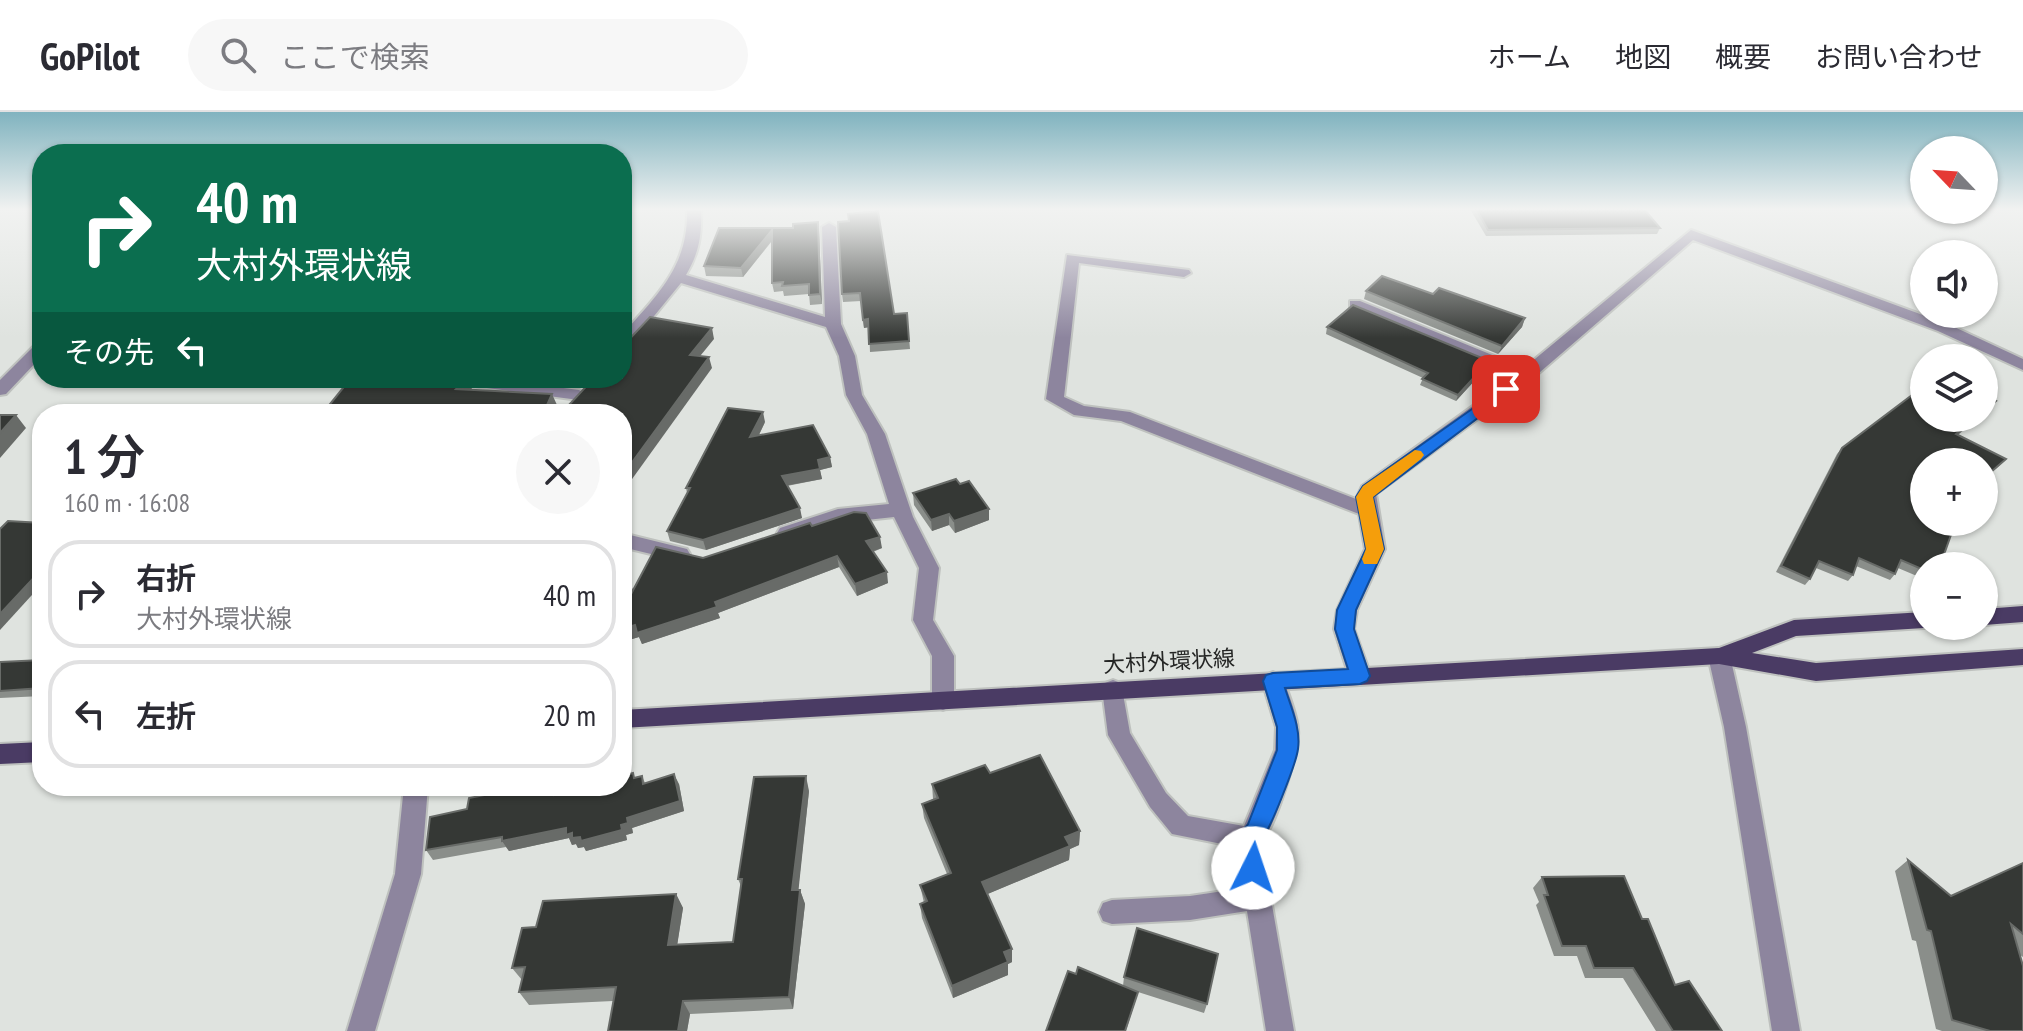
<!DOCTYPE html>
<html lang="ja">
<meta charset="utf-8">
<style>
:root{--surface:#fff;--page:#f7f7f7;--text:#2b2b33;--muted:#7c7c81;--line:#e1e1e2}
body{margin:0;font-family:"PT Sans Narrow","Noto Sans JP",sans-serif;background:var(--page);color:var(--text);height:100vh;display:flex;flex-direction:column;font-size:30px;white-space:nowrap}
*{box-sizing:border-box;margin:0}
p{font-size:26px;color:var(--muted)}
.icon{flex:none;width:44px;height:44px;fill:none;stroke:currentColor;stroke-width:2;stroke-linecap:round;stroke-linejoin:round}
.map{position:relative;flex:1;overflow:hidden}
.details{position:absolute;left:32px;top:292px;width:600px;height:392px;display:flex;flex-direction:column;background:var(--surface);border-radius:32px;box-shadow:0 2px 6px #0004}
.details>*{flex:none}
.guide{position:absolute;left:32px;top:32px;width:600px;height:244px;border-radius:32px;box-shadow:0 2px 6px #0004;background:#0b6e4f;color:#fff;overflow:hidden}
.needle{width:52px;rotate:295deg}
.fabs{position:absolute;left:1910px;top:24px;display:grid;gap:16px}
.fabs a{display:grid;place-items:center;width:88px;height:88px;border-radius:50%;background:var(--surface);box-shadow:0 2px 6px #0004;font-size:40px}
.pin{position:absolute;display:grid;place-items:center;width:68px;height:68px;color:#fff;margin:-34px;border-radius:16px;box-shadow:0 4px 12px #0006}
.me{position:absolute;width:88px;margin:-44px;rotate:4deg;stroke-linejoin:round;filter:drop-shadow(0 0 6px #0008)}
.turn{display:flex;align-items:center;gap:28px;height:168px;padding:0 32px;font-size:36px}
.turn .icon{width:104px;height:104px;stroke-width:2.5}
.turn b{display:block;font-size:56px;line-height:68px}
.then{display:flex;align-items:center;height:76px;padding:0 32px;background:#0003;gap:16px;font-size:30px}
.round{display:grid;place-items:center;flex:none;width:84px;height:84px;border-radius:42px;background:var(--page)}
.headline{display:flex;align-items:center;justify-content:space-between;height:136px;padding:0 32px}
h1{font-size:48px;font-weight:600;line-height:60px}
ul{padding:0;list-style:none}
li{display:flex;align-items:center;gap:24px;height:108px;margin:0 16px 12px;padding:0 16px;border:4px solid var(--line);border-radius:32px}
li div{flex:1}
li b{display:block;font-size:30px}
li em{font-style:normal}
header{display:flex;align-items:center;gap:48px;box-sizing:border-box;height:112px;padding:0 40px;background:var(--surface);border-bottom:2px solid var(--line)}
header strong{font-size:38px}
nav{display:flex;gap:44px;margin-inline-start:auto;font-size:28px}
.search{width:560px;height:72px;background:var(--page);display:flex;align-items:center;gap:20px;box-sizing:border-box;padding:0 28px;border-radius:44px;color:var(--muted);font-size:30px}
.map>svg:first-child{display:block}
</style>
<header>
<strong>GoPilot</strong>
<div class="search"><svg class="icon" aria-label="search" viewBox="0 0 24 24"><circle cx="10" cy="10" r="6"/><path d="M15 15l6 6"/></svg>ここで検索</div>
<nav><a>ホーム</a><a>地図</a><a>概要</a><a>お問い合わせ</a></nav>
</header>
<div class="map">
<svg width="2023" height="919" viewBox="0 0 2023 919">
<rect width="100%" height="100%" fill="#dfe3df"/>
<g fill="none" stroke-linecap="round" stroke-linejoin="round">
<g stroke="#bec1be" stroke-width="4">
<g id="minor">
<path d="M687 97H701C702 123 699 141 686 163L825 205 822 115 829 111 836 115 841 212 855 244 862 283 885 322 913 405 939 456 933 508 954 544V589L951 595 943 598 935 595 932 589V544L913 508 919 456 894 405 839 411 787 428 777 421 780 416 838 397 889 392 867 322 846 283 839 244 826 215 681 171 628 236 622 238V223C657 183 689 154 687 97Z"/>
<path d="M1691 118 1950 213 2023 247V258L1938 219 1693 128 1532 267 1376 382 1385 437 1357 498 1354 517 1371 564 1368 570 1360 573 1352 570 1349 564 1334 517 1337 498 1365 437 1359 402 1121 309 1074 303 1046 287 1067 143 1189 158 1191 161 1184 165 1079 151 1064 285 1084 294 1130 300 1356 387 1362 374 1514 264 1350 195V189H1360L1524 256Z"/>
<path d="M42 230V244L6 282 0 283V268L36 232Z"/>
<path d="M440 266H488L579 278 587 283 579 288 448 271Z"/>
<path d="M622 421 687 437 690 442 680 449 622 435Z"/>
<path d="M1719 536 1727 538 1730 544 1746 615 1800 919H1772L1724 615 1708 544 1711 538Z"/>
<path d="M1273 560 1281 563 1284 569C1289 584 1297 602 1298 618 1300 637 1275 717 1261 730L1294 919H1266L1247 799 1190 808 1112 812 1103 809 1099 800 1103 791 1112 788 1190 784 1244 776 1237 735 1172 722 1150 695 1108 623 1102 577 1105 571 1113 568 1121 571 1130 621 1166 681 1188 704 1244 714 1275 638 1276 615 1262 569 1265 563Z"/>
<path d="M404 674H428L421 762 375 919H347L395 762Z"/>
</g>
</g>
<g stroke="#bec1be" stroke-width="4">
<g id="major">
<path d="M2023 494V510L1984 513V497Z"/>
<path d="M1924 500V514H1930L1924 516 1796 524 1752 541 1816 551 2023 537V553L1816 569 1719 552 622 616V598L1719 536 1794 508Z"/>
<path d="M42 630V650L0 652V632Z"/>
</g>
</g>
<use href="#minor" fill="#8d859e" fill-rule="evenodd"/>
<use href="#major" fill="#4a3b64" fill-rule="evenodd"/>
</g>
<g fill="#8a8e8a">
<path d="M622 97H632L628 106H622Z"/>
<path d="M1470 97H1644L1660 116 1657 122 1486 124Z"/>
<path d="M849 109 894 202 907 201 910 237 870 240 869 215 864 216 861 189 843 190 842 182Z"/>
<path d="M719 116 819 119 822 192 810 193 809 182 784 184 783 179 774 180 772 171V129L743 165 706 164 704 154Z"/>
<path d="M1366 179 1433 182 1525 206 1522 215 1498 242 1364 187Z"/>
<path d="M1327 215 1486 256 1456 289 1420 273 1423 266 1326 222Z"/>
<path d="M1924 306H1978L1958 323 2000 353 1984 367V350H1924V467L1898 456 1895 462 1890 468 1856 454 1853 463 1848 469 1816 456 1810 467 1805 473 1776 460 1837 342 1842 336Z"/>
<path d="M765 310 759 323 830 345 832 355 820 358 822 367 787 374 802 406 706 438 670 429 667 419 687 381 686 376Z"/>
<path d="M960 372 989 397V408L955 421 949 413 932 419 914 393 913 381Z"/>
<path d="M812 414 882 436 873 440 888 471 857 484 839 455 718 501 720 506 642 532 639 525 622 530V499L629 487 622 489V444L633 479 703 446Z"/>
<path d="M42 548V584L0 586V550Z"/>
<path d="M990 661 1080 719 1079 733 1070 737 1069 748 987 782 1012 850 1008 852V863L953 886 922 806 920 792 924 791 920 773 947 762 924 706 922 692 933 687 932 672Z"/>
<path d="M642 664 645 671 679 672 684 699 632 716 633 721 626 723 627 728 586 739 584 735 578 736 576 732 572 733 569 726 509 739 506 735 433 748 426 738 467 697 531 674H542L543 676 554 674 559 681Z"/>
<path d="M809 679 798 778H800L805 792 793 897 690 902 687 919H608L613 889 529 893 519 880 522 868 512 856 536 815 676 782 683 796 677 833 733 830 741 774 738 767Z"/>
<path d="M1908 748 1951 784 2023 751V845L2020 843 2023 919H1942L1936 917 1916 829 1912 828 1895 759Z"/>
<path d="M1542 765 1642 807 1675 873 1722 919H1656L1623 866H1585L1577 844H1554L1536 793 1539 790 1533 776Z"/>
<path d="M1076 862 1123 874 1124 865 1207 892 1204 901 1138 880 1126 919H1046Z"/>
</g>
<g fill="#686b68">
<path d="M627 97H632L628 106 626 100Z"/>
<path d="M818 110 819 119 822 192 820 182Z"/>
<path d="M772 118 773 127 743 165 741 156Z"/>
<path d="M1525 206 1522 215 1498 242 1502 234Z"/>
<path d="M868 207 869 215 864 216 863 208Z"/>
<path d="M712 216 714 227 692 254 690 243Z"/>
<path d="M709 245 712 256 622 381V364Z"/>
<path d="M1489 249 1486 256 1456 289 1458 283Z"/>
<path d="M467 266 472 277 461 288 456 277Z"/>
<path d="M552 282 557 293H547Z"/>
<path d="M763 300 765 310 753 335 750 325Z"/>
<path d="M16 303 26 316 0 346V321Z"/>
<path d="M1975 306H1978L1951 328 1956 322Z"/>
<path d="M830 345 832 355 820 358 822 367 784 374 782 364 818 348Z"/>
<path d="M800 396 802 406 706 438 703 428Z"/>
<path d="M989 397V408L955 421 954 409Z"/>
<path d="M949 402V413L932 419 931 408Z"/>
<path d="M880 425 882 436 868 441 866 429Z"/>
<path d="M622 444 635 485 622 489Z"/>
<path d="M837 444 839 455 718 501 720 506 642 532 639 525 622 530V517L715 490Z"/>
<path d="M42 457V472L0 518V502Z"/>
<path d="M887 460 888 471 857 484 855 472Z"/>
<path d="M674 662 679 672 684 699 632 716 633 721 626 723 627 728 586 739 584 735 578 736 576 732 572 733 569 726 509 739 502 729 566 716 621 713Z"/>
<path d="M806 664 809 679 797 792 792 778Z"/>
<path d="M1080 719 1079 733 1070 737 1069 748 983 784 982 770 1065 725Z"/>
<path d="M800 778 805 792 793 897 789 885Z"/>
<path d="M676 782 683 796 675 847 668 833Z"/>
<path d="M1012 837V850L1008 852V863L953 886 952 874 1004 840Z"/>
<path d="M683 889 690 902 687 919H678Z"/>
</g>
<g fill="#353835" stroke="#686b68" stroke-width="2">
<path d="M1476 97H1644L1660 116 1488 118Z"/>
<path d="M878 99 894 202 907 201 909 229 869 232 868 207 863 208 860 181 842 182 838 110 849 109 848 102Z"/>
<path d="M818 110 820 182 809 183V172L782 174 783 170 772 171V118L741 156 704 154 719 116H793V112Z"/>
<path d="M1382 164 1433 182 1439 176 1525 206 1502 234 1366 179Z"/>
<path d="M1353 193 1489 249 1458 283 1422 267 1428 261 1327 215Z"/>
<path d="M650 205 712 216 690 243 709 245 622 364V302H322L351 266H467L456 277 552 282 547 293 568 294 594 266H622V235Z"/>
<path d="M1924 274V306H1975L1956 322 2006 347 1984 366V350H1924V410H1937L1953 417 1940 454H1924V458L1901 448 1895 462 1859 446 1853 463 1819 449 1810 467 1781 454 1842 336Z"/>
<path d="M1984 283 1996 289 1984 299Z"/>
<path d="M728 296 763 300 750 325 813 313 830 345 818 348 820 357 782 364 800 396 703 428 667 419 690 376H686Z"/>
<path d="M0 303H16L0 321Z"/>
<path d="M956 367 960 372 969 369 989 397 954 409 949 402 931 408 913 381Z"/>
<path d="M854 400 866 401 880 425 866 429 887 460 855 472 837 444 715 490 717 495 637 521 635 513 622 517V499L656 435 703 446 810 411 812 414Z"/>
<path d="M8 409 42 411V457L0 502V417Z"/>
<path d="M622 446 630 474 622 476Z"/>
<path d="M42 548V576L0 579V550Z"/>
<path d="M1040 643 1080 719 1065 725 1070 734 982 770 1012 837 1004 840 1008 850 952 874 920 792 927 789 920 773 951 761 922 692 938 686 932 672 985 653 990 661Z"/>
<path d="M633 661 634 666 642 664 643 672 674 662 680 689 627 706 628 711 621 713 622 718 581 729 580 725 572 726V721L566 723V716L502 729V725L426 738 430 705 467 697 469 686 531 674H541L540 676 554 674V683L586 674H622V664Z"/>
<path d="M806 664 792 778H800L789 885 683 889 678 919H608L616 875 519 880 525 855 512 856 522 816 536 815 543 789 676 782 668 833 733 830 742 767H738L754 665Z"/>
<path d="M1908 748 1951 784 2023 751V822L2011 812 2023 854V919H1990L1952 908 1931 819 1927 818Z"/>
<path d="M1624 764 1642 807H1648L1675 873 1689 869 1722 919H1673L1633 856H1594L1586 834H1562L1544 783H1548L1542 765Z"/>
<path d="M1137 816 1218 842 1207 892 1124 865Z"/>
<path d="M1078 855 1138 880 1125 919H1046L1068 859 1076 862Z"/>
</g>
<linearGradient id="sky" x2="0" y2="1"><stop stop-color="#80b3bf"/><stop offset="0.43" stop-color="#f1f2f1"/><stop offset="1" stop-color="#f1f2f1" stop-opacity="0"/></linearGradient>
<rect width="2023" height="226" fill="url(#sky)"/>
<path fill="#1a73e8" stroke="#114b97" stroke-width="2" d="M1506 273 1511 274V281L1373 385 1384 437 1356 498 1354 517 1370 564 1367 569 1360 572 1285 576C1291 595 1301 617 1298 637 1296 652 1269 721 1260 730L1264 756 1261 764 1253 767 1245 764 1237 726 1248 712 1277 638V615L1263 569 1266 563 1273 561 1348 557 1335 517 1337 498 1366 437 1356 385 1363 374Z"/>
<path fill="#f59e0b" d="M1415 338 1421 339 1424 343 1421 347 1373 385 1384 437 1377 452H1364L1362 447 1366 437 1356 385 1363 374Z"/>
<g text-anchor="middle" stroke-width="8" stroke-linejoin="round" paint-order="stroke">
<g font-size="22" fill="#252625" stroke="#dfe3df">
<text transform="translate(1169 549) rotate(-3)" y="8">大村外環状線</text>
</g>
</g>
</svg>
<div class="fabs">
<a><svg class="needle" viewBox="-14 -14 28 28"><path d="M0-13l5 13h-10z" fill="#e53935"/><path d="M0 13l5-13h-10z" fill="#7c7c81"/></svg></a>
<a><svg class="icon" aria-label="sound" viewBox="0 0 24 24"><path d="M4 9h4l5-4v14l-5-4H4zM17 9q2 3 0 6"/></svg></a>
<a><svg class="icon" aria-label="layers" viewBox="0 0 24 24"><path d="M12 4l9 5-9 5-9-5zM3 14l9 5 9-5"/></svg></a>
<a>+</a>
<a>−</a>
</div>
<div class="pin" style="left:1506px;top:277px;background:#d93025"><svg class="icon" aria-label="arrive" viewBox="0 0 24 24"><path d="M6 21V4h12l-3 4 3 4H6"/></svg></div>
<svg class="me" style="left:1253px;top:756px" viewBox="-20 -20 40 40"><circle r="19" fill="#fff"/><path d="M0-13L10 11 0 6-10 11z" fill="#1a73e8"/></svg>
<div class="guide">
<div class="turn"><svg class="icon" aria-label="right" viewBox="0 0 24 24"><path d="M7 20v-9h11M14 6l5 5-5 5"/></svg><div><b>40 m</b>大村外環状線</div></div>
<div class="then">その先<svg class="icon" aria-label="left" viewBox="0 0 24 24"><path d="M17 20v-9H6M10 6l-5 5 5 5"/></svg></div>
</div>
<section class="details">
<div class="headline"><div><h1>1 分</h1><p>160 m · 16:08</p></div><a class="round"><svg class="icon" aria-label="close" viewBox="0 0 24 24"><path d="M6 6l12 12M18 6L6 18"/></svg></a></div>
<ul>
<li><svg class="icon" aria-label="right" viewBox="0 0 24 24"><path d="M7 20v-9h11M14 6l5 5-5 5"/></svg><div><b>右折</b><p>大村外環状線</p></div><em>40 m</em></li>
<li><svg class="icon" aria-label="left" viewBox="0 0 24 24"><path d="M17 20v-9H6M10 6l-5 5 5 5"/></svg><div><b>左折</b></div><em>20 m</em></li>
</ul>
</section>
</div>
